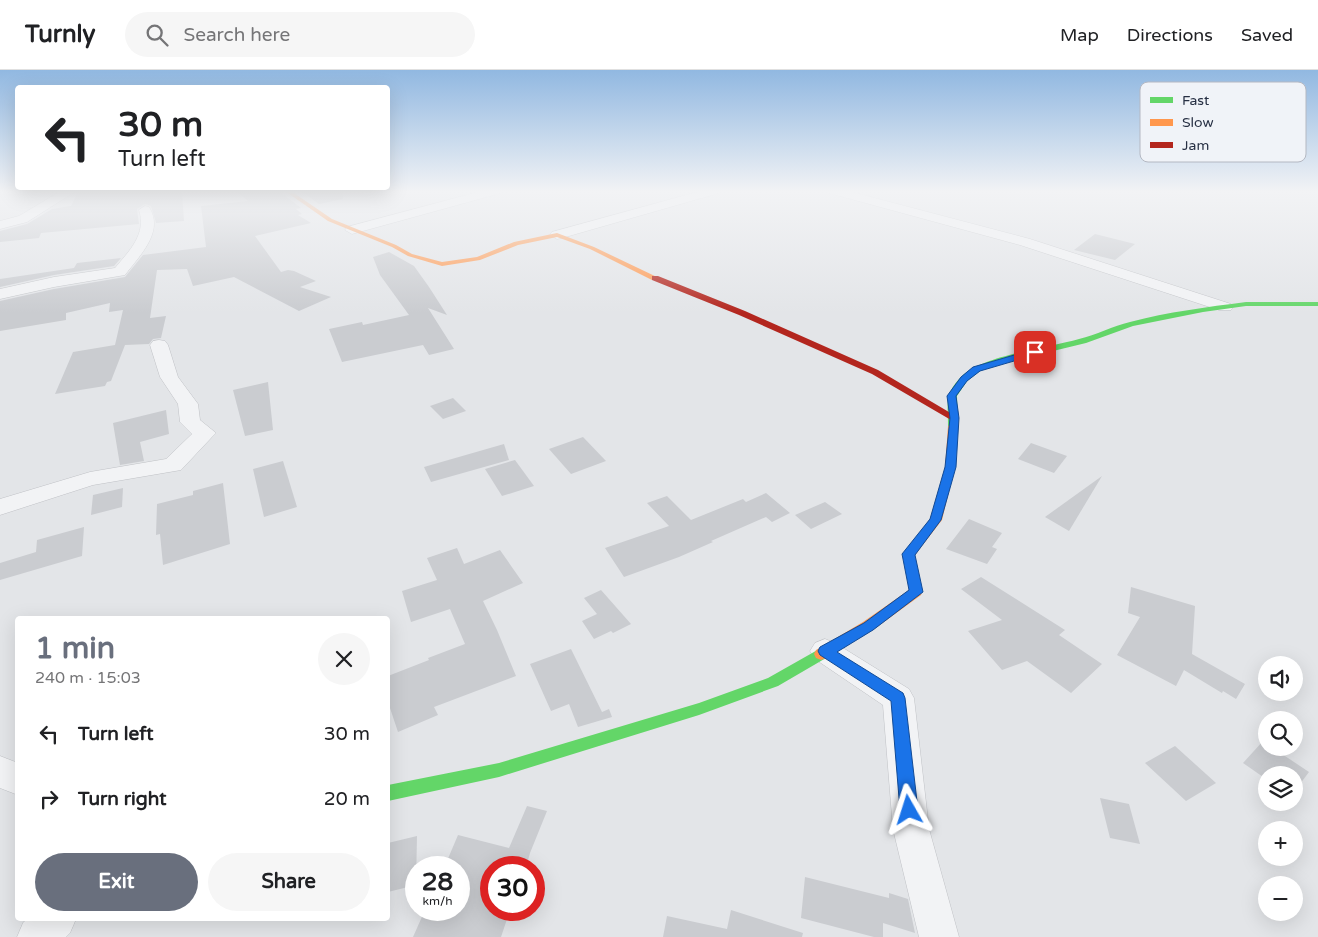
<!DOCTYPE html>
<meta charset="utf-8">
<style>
:root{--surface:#fff;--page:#f6f6f6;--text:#202124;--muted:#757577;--line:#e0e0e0;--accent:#696f7d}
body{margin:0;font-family:"Varela Round",sans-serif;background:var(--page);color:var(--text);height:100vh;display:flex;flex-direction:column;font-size:19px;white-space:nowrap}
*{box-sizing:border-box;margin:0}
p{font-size:16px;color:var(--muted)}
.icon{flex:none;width:28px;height:28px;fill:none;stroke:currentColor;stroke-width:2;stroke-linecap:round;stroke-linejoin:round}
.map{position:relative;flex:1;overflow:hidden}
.details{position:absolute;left:15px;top:546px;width:375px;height:305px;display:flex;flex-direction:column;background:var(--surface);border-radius:5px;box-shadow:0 5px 20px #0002}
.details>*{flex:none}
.hud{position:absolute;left:15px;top:15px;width:375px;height:105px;border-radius:5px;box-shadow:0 5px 20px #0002;background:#fff;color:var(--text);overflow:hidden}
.buttons{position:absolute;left:1258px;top:586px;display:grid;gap:10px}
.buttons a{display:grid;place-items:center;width:45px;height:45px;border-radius:50%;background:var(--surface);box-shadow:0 5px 20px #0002;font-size:25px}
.speed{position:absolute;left:405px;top:786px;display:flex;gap:10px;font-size:25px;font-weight:700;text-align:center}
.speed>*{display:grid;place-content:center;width:65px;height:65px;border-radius:50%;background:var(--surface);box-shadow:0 5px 20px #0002;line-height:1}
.speed small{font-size:12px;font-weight:400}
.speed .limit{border:8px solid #d22;background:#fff;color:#111}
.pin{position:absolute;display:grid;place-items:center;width:42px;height:42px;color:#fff;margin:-21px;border-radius:10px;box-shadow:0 2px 8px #0006}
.me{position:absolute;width:55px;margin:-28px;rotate:354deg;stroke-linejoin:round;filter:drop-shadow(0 0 4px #0008)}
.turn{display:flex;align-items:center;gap:18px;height:105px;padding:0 20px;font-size:22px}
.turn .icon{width:65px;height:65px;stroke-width:2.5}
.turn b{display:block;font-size:35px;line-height:42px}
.round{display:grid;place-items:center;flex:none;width:52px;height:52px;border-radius:26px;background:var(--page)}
.summary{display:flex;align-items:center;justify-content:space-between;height:85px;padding:0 20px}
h1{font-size:30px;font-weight:700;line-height:38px;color:var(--accent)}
.primary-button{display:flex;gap:10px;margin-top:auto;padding:10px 20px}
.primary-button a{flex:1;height:58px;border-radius:30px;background:var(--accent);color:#fff;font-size:20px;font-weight:700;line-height:58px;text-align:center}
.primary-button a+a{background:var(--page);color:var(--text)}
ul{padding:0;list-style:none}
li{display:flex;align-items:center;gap:15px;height:65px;padding:0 20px}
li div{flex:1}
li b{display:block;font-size:19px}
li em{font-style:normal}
header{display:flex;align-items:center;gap:30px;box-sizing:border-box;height:70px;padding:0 25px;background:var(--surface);border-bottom:1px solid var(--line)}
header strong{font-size:24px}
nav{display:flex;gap:28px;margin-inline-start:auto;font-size:18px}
.search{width:350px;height:45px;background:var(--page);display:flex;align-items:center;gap:12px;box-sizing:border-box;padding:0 18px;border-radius:28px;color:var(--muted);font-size:19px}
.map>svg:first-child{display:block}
</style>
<header>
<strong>Turnly</strong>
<div class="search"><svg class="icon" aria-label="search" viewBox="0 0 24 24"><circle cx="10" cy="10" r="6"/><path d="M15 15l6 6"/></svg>Search here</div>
<nav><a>Map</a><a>Directions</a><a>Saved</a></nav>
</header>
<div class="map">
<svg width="1318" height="867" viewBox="0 0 1318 867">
<rect width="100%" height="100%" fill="#e3e5e8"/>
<g fill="#caccd0">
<path d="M182 121 184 151 156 153 151 136 145 134 137 139 139 154 41 163 39 168 0 172V161L27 154 52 139 71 136 78 122Z"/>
<path d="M236 121H279L301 138 296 139 302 144 298 145 311 153 255 166 281 202 288 200 294 201 316 211 300 217 331 227 299 241 234 207 193 216 187 199 157 200 150 248 166 246 161 268 153 269 149 274 125 275 111 311 107 312 105 316 55 324 73 282 115 275 123 240 109 242 110 233 66 243V250L0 261V231L54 219 125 207 143 185 206 177 201 136 248 131Z"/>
<path d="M301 121H342L343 129 319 134Z"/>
<path d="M1095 164 1135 174 1115 190 1074 180Z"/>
<path d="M389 182 414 196 429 217 447 245 428 238 454 279 429 285 423 275 342 292 329 259 362 252 363 255 409 245 380 205 373 187Z"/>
<path d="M121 188 114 196 54 205 0 217V209L74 198 77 193Z"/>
<path d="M268 312 273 360 245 366 233 320Z"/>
<path d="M453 328 466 341 443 349 430 336Z"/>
<path d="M166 340 169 364 140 372 144 391 120 395 113 353Z"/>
<path d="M583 367 606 391 571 404 549 379Z"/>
<path d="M1031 373 1067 386 1054 403 1018 389Z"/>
<path d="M504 374 509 390 431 412 424 397Z"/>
<path d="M515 390 534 416 502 426 485 399Z"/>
<path d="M283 391 297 437 264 447 253 399Z"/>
<path d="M1102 406 1069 461 1045 447Z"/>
<path d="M223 413 230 474 163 495 160 464 156 465 157 434 193 425V421Z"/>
<path d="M123 418 122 437 91 445 93 425Z"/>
<path d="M766 423 790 443 772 452 766 447 711 471 713 472 679 487 624 507 605 478 669 456 647 433 667 426 691 450 743 429 746 432Z"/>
<path d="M825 432 842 444 811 459 795 445Z"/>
<path d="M969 449 1002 463 992 477 997 479 987 494 946 479Z"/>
<path d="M84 457 82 486 0 510V493L36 482 37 470Z"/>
<path d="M457 478 464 494 500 480 523 513 483 531 497 560 516 606 434 637 438 645 398 662 388 632V606L429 590 428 588 465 574 450 539 411 552 402 521 437 510 427 488Z"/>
<path d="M981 507 1065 560 1059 565 1102 594 1071 623 1027 591 1002 600 968 561 1002 550 961 519Z"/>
<path d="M1131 517 1195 536 1192 584 1245 614 1236 629 1223 621 1222 623 1184 600 1176 616 1117 585 1140 547 1128 543Z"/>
<path d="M601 520 631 554 613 563 611 561 594 569 582 551 597 544 584 528Z"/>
<path d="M571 579 602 642 609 639 612 647 578 657 569 634 551 641 530 594Z"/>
<path d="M1263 671 1266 673V678H1273L1309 702 1294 722V705H1266V709L1243 693Z"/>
<path d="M1175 676 1216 713 1186 731 1145 693Z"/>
<path d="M1100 728 1129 734 1140 774 1110 768Z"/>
<path d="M527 736 547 741 530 783 526 798H491V840H510L501 867H413L425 840H459V798H444L458 765 509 778Z"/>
<path d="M417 766 416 815 388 822V773Z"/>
<path d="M805 807 889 828V823L908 829 915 863 883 853V867H874L801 848Z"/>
<path d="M731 840 803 863 802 867H663L667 846 727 859Z"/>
</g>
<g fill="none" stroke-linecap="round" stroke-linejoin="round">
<g stroke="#c0c2c6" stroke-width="1">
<g id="street">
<path d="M61 121H76L27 152 0 159V151L19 146Z"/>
<path d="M482 121H503L501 123 352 164 345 160 347 157Z"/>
<path d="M701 121H721L719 123 562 168 557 169 550 165 552 162Z"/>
<path d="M827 121H848L1030 169 1231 234 1233 237 1231 240H1219L1020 175 829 123Z"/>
<path d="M145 136 149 137C165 162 139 186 125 205L54 217 0 229V219L54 207 115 198C129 181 147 164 139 140Z"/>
<path d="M159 270 165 271 168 275 178 307 198 334 200 350 216 363 212 367 181 400 93 415 0 445V429L90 402 166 389 192 364 180 352 178 334 160 307 150 275 153 271Z"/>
<path d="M825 569 835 573 909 619 914 628 929 759 959 867H919L893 759 883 635 815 589 810 581 815 573Z"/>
<path d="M0 686 18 693V725L0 718Z"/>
<path d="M27 849H76L70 863 66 867H17L23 853Z"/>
</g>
</g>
<use href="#street" fill="#f2f3f5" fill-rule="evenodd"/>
<g fill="#63d668" fill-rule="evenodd">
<path d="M1246 232H1318V236H1246L1203 242 1133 256 1086 273 999 294 980 301 967 311 957 326 958 356 953 359 948 356C948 334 944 324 961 307 983 285 1048 278 1079 269 1096 265 1113 256 1130 252 1168 242 1207 237 1246 232Z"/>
<path d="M821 578 826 580 828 584 826 588 778 616 699 645 499 707 388 731V715L499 693 699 633 768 608Z"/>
</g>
<g fill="#ff974d" fill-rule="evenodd">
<path d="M285 121H291L332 149 396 175 412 184 442 192 477 187 514 172 557 163 594 177 659 208 652 210 590 179 557 167 518 175 480 190 442 196 408 186 392 177 328 151Z"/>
<path d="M953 353 958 356 955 397 942 450 915 485 922 522 921 525 873 560 826 588 821 590 816 588 814 584 816 580 863 552 909 520 903 484 930 449 945 397 948 356Z"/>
</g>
<path fill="#b3261e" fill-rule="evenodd" d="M652 206H658L745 241 878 300 959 348 954 351 951 350 872 304 739 245 652 210Z"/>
</g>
<linearGradient id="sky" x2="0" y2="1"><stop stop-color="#91b8e1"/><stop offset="0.5" stop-color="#f2f3f5"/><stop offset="1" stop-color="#f2f3f5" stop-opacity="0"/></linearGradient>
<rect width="1318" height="243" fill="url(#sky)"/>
<path fill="#1a73e8" stroke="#114b97" d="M1035 279 1040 282 1038 284 980 301 967 311 956 326 959 348 956 397 941 450 915 485 923 522 873 560 837 582 903 623 905 628 918 740 915 746 909 748 903 746 900 740 891 631 820 585 818 581 820 577 864 553 909 520 902 484 930 449 945 397 950 348 947 326 961 307 973 297Z"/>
<rect x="1140" y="12" width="166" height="80" rx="8" fill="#f0f3f8" stroke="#b4b8c2" stroke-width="1"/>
<rect x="1150" y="27" width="23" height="6" fill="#63d668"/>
<rect x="1150" y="49" width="23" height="7" fill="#ff974d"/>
<rect x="1150" y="72" width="23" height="6" fill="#b3261e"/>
<g font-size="14" fill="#273044">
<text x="1182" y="35">Fast</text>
<text x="1182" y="57">Slow</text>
<text x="1182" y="80">Jam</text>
</g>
</svg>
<div class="buttons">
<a><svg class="icon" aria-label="sound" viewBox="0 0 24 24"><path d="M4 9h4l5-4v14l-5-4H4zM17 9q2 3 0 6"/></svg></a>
<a><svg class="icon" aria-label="search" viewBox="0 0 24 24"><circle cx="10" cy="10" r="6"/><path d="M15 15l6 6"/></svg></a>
<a><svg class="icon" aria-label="layers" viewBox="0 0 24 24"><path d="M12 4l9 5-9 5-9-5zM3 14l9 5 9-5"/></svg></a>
<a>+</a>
<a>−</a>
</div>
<div class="speed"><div>28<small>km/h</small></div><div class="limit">30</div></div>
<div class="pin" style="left:1035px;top:282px;background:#d93025"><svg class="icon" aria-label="arrive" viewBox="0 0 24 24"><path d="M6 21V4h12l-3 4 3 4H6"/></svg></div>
<svg class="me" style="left:909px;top:740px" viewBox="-20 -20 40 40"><path d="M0-17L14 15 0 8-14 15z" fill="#1a73e8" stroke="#fff" stroke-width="4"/></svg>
<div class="hud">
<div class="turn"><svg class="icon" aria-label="left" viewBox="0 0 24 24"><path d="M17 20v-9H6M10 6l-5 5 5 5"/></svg><div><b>30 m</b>Turn left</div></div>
</div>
<section class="details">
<div class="summary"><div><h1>1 min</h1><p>240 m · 15:03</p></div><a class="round"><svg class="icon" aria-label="close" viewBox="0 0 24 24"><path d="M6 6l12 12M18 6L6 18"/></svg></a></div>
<ul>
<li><svg class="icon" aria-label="left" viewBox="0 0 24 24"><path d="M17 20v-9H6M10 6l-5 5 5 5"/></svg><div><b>Turn left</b></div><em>30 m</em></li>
<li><svg class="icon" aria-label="right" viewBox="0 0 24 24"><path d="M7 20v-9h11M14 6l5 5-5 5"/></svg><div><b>Turn right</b></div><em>20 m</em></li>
</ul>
<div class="primary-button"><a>Exit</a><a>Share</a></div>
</section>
</div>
